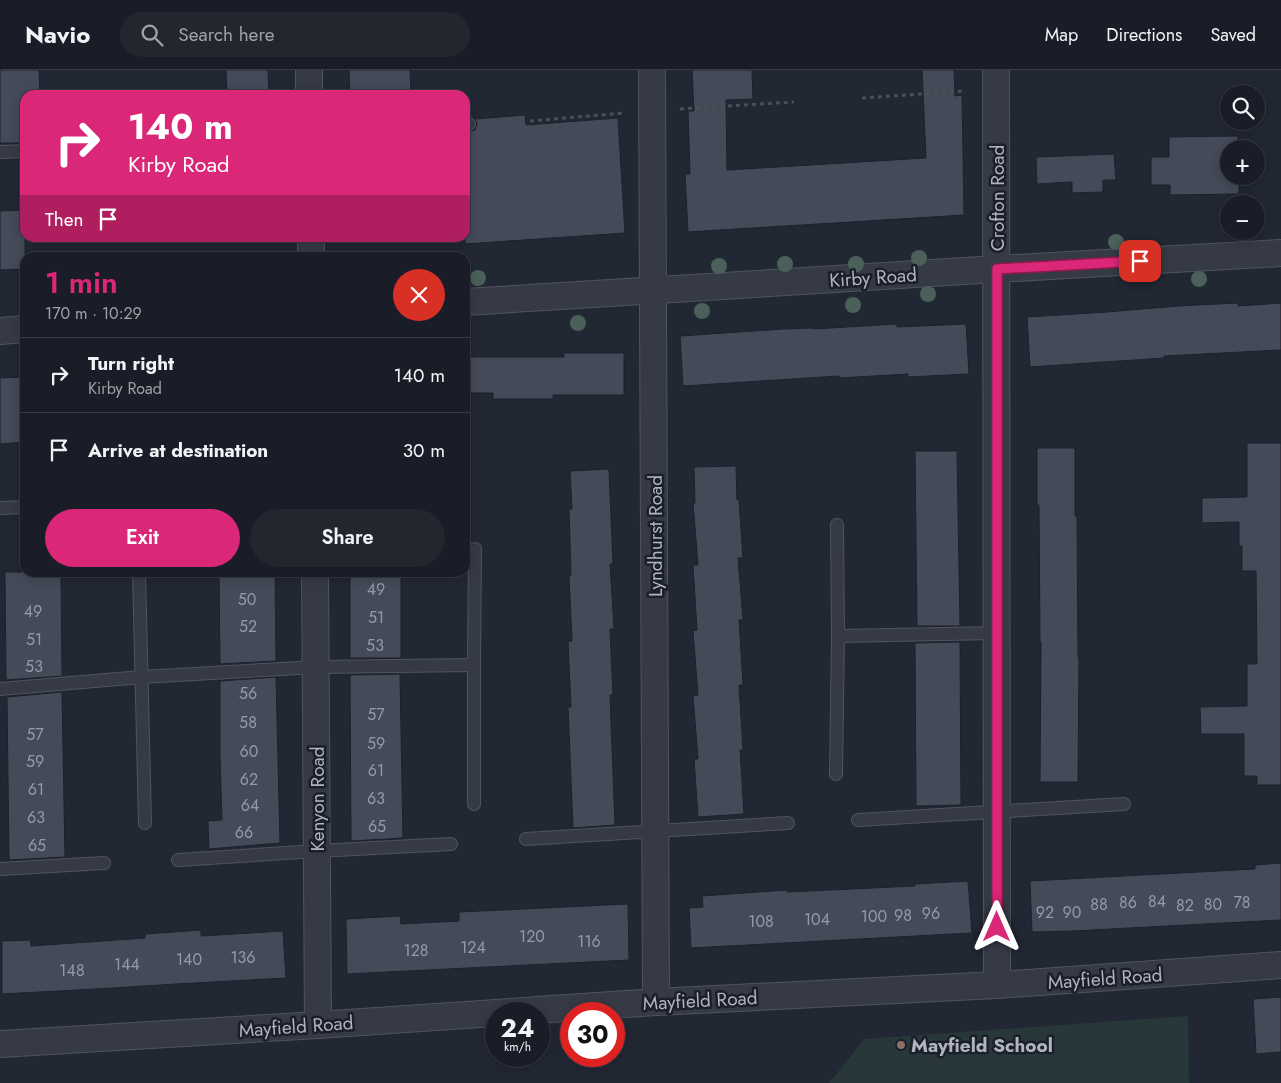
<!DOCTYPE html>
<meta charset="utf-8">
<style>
:root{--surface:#1a1d27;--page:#23262f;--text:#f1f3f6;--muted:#9fa2a7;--line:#383b44;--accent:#db2777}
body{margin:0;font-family:Jost,sans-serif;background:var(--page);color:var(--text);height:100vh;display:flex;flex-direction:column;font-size:19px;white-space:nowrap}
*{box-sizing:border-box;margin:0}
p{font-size:16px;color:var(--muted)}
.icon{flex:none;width:28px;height:28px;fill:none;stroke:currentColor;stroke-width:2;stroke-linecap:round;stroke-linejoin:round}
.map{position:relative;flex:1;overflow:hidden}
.details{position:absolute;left:20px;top:182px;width:450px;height:325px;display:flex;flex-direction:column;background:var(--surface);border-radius:15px;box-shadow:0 2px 12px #0003,0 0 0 1px var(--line)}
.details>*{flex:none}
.top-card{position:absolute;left:20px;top:20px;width:450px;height:152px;border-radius:15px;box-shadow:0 2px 12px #0003,0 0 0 1px var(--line);background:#db2777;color:#fff;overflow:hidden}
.controls{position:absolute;left:1220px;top:15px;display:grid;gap:10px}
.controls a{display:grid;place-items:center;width:45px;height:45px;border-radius:50%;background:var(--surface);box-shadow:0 2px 12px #0003,0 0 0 1px var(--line);font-size:25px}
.speed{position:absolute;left:485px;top:932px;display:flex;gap:10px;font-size:25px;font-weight:700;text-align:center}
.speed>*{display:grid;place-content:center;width:65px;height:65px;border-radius:50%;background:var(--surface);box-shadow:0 2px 12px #0003,0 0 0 1px var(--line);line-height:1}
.speed small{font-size:12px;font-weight:400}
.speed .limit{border:8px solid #d22;background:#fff;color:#111}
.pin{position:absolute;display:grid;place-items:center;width:42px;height:42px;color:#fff;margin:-21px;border-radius:10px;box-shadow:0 2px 8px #0006}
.me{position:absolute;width:55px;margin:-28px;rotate:0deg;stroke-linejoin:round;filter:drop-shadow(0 0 4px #0008)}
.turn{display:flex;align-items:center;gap:18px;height:105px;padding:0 25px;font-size:22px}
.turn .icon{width:65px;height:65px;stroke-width:2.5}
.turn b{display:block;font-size:35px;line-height:42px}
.then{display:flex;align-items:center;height:48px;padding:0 25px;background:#0003;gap:10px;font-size:19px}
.round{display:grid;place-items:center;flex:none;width:52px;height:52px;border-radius:26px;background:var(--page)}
.headline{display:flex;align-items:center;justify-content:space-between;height:85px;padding:0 25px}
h1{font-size:30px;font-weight:600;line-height:38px;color:var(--accent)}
.primary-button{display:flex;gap:10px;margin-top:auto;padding:10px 25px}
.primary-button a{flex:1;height:58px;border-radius:30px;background:var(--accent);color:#fff;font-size:20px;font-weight:600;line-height:58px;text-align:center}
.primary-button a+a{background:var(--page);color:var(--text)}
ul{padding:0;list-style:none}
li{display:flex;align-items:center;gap:15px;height:75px;padding:0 25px;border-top:1px solid var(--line)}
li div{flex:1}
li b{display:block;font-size:19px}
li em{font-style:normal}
header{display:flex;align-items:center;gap:30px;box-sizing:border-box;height:70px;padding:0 25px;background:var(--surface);border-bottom:1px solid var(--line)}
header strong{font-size:24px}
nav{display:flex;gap:28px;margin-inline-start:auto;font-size:18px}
.search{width:350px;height:45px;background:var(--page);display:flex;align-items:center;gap:12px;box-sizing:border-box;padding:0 18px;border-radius:28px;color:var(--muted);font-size:19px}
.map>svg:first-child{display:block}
</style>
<header>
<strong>Navio</strong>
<div class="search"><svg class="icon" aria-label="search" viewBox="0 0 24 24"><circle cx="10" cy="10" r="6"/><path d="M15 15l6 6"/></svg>Search here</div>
<nav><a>Map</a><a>Directions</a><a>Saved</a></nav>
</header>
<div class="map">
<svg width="1281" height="1013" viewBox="0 0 1281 1013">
<rect width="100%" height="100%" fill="#222734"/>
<path fill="#283739" d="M1188 946 1189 1013H829L864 969Z"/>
<g fill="#444a58" stroke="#1d212b">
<path d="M0 0H39L40 25H25V73H0Z"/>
<path d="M226 0H268L269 25H227Z"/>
<path d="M349 0H410L411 25H350Z"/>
<path d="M692 0H752L753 29 726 30 727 100 926 88 922 0H954L955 26 962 25 964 145 688 162 685 104H690L688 41H694Z"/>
<path d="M525 45 526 55 618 48 625 163 465 174V62H469L475 60 477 54 475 49Z"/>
<path d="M1238 66V79H1229V106H1239V124L1170 125V115H1151V87H1169V67Z"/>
<path d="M1114 84 1116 110H1103V122L1072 123V112L1037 114 1036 87Z"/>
<path d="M25 140V199L0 200V141Z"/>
<path d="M1238 233V236L1281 233V280L1164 286V288L1030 297 1027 247 1107 242 1178 236Z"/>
<path d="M897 254V257L966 254 969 304 908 307V304L839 308V306L683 316 680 266 783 259 813 258V259Z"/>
<path d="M564 283H624V325H553V329H493V323H465V287H564Z"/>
<path d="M25 307V372L0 374V308Z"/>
<path d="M1247 373H1281V715H1257V706H1244V664H1201L1200 637 1247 636V594H1257L1256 501H1242V476H1239V452L1202 453V428L1247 427Z"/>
<path d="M1037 378H1075V446H1077L1078 587H1079L1078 712H1040L1041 572H1040L1039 435H1037Z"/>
<path d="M915 381H957L960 556H917Z"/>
<path d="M736 396 737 430H739L743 488H738L743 550H739L743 615H739L743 680H740L744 744 698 747 694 689H698L693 626 698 625 693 561 697 560 693 495H698L693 433H695L694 397Z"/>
<path d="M609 399 613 494H610L614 559H610L613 625H610L615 755 573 758 568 637H571L568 571H572L569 505H571L569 439H572L570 401Z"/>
<path d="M5 502H61L62 606 6 610Z"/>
<path d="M219 502H275L276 591 220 594Z"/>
<rect x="350" y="502" width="51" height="86"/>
<path d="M960 572 961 735 916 736 915 573Z"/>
<path d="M400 604 403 768 351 771 350 605Z"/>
<path d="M276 607 280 773 209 779 208 751 222 750 220 687V611Z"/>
<path d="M62 622 65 787 9 790 7 627Z"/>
<path d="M1281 793V850L1073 861 1032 862 1030 811 1255 799V795Z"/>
<path d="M968 811 972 863 691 878 689 838 703 837 702 826 787 820V822L915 816V814Z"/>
<path d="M628 834 629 890 347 904 346 849 400 846 401 854 459 851V842Z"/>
<path d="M201 860V866L283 861 286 908 176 914 113 918 2 924V871L30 870 31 876 145 868V864Z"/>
<path d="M1281 927V982L1256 984 1253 929Z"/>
</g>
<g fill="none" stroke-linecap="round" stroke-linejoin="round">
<g stroke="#50545f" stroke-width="14">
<g id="service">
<path d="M465 54H469"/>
<path d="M0 82 25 81"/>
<path d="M0 438 25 437"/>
<path d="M139 502 145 753"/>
<path d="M838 566 997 563"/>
<path d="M474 595 475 479"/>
<path d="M0 619 142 607 316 597 474 595V734"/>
<path d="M836 704 838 566 837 455"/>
<path d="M858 750 1124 734"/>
<path d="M526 769 788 753"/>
<path d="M178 790 317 781 451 774"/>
<path d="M0 799 104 793"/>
</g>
</g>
<g stroke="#50545f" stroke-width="28">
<g id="minor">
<path d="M309 0V25"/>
<path d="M652 0 656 932"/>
<path d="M996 0 997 915"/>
<path d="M311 168V188"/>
<path d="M465 232 997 199 1281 183"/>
<path d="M0 261 25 259"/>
<path d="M315 502 318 955"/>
<path d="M0 974 318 955 656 932 997 915 1281 895"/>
</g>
</g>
<g stroke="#455256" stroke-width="3" stroke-dasharray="4 4" stroke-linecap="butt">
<path d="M862 28 966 21"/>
<path d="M680 39 794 32"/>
<path d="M530 51 624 43"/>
</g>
<use href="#service" stroke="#353a45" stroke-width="12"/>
<use href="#minor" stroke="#353a45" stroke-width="26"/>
</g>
<g fill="#4a6059">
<circle cx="1116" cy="172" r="8"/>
<circle cx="919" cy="188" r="8"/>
<circle cx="785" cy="194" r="8"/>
<circle cx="856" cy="194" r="8"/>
<circle cx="719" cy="196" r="8"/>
<circle cx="478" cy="208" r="8"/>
<circle cx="1199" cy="209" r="8"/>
<circle cx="928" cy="224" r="8"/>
<circle cx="853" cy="235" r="8"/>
<circle cx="702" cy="241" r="8"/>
<circle cx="578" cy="253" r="8"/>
</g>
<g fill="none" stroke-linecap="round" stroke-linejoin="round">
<g stroke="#8e194d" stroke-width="12">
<path id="route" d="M997 857V199L1140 191"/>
</g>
<use href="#route" stroke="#db2777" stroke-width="9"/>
</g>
<circle fill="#8d6e63" stroke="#1b1f29" stroke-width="2" cx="901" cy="975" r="5"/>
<g text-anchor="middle" stroke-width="5" stroke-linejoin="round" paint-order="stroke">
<g font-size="16" fill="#959aa7">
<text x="376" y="525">49</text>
<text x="247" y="535">50</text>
<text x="33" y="547">49</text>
<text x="376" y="553">51</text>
<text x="248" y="562">52</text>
<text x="34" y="575">51</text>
<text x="375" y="581">53</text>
<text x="34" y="602">53</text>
<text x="248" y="629">56</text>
<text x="376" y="650">57</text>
<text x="248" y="658">58</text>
<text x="35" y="670">57</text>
<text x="376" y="679">59</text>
<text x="249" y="687">60</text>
<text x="35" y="697">59</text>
<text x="376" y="706">61</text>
<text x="249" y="715">62</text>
<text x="36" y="725">61</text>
<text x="376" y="734">63</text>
<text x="250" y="741">64</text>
<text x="36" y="753">63</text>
<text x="377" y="762">65</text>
<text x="244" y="768">66</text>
<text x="37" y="781">65</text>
<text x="1157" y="837">84</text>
<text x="1128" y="838">86</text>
<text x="1242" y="838">78</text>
<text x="1099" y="840">88</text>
<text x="1213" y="840">80</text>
<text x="1185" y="841">82</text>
<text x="1045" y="848">92</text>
<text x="1072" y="848">90</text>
<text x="931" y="849">96</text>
<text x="903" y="851">98</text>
<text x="874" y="852">100</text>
<text x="817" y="855">104</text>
<text x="761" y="857">108</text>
<text x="532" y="872">120</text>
<text x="589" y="877">116</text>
<text x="473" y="883">124</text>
<text x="416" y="886">128</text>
<text x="243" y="893">136</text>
<text x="189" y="895">140</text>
<text x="127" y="900">144</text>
<text x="72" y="906">148</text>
</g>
<g font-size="19" fill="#b0b4c1" stroke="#1b1f29">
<text transform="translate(997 128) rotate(-90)" y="7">Crofton Road</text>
<text transform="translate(873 207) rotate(-4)" y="7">Kirby Road</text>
<text transform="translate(655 466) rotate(-90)" y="7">Lyndhurst Road</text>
<text transform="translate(317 729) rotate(-90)" y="7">Kenyon Road</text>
<text transform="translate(1105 908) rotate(-4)" y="7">Mayfield Road</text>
<text transform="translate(700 930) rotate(-3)" y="7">Mayfield Road</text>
<text transform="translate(296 956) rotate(-4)" y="7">Mayfield Road</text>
</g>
<g font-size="19" font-weight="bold" fill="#b0b4c1" stroke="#1b1f29" text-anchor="start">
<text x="911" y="982">Mayfield School</text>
</g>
</g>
</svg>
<div class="controls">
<a><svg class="icon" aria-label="search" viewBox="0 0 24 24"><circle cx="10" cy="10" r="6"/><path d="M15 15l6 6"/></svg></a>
<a>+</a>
<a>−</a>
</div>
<div class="speed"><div>24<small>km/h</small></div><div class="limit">30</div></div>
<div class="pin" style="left:1140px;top:191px;background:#d93025"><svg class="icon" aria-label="arrive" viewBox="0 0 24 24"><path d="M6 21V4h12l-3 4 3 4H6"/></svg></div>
<svg class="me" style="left:997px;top:857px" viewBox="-20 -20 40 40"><path d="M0-17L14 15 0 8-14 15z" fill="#db2777" stroke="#fff" stroke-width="4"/></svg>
<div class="top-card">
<div class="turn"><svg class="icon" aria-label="right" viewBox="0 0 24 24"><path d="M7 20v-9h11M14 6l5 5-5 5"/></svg><div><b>140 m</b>Kirby Road</div></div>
<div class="then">Then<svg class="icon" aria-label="arrive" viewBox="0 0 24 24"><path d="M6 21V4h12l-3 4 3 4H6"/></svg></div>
</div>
<section class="details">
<div class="headline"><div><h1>1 min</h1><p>170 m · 10:29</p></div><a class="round" style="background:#d93025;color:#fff"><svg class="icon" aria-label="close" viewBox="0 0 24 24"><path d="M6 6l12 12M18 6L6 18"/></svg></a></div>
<ul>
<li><svg class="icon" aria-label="right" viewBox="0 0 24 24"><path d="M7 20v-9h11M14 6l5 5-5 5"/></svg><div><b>Turn right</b><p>Kirby Road</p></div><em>140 m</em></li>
<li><svg class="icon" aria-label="arrive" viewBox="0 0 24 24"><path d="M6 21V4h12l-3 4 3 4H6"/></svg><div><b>Arrive at destination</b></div><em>30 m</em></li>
</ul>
<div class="primary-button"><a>Exit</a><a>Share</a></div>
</section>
</div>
